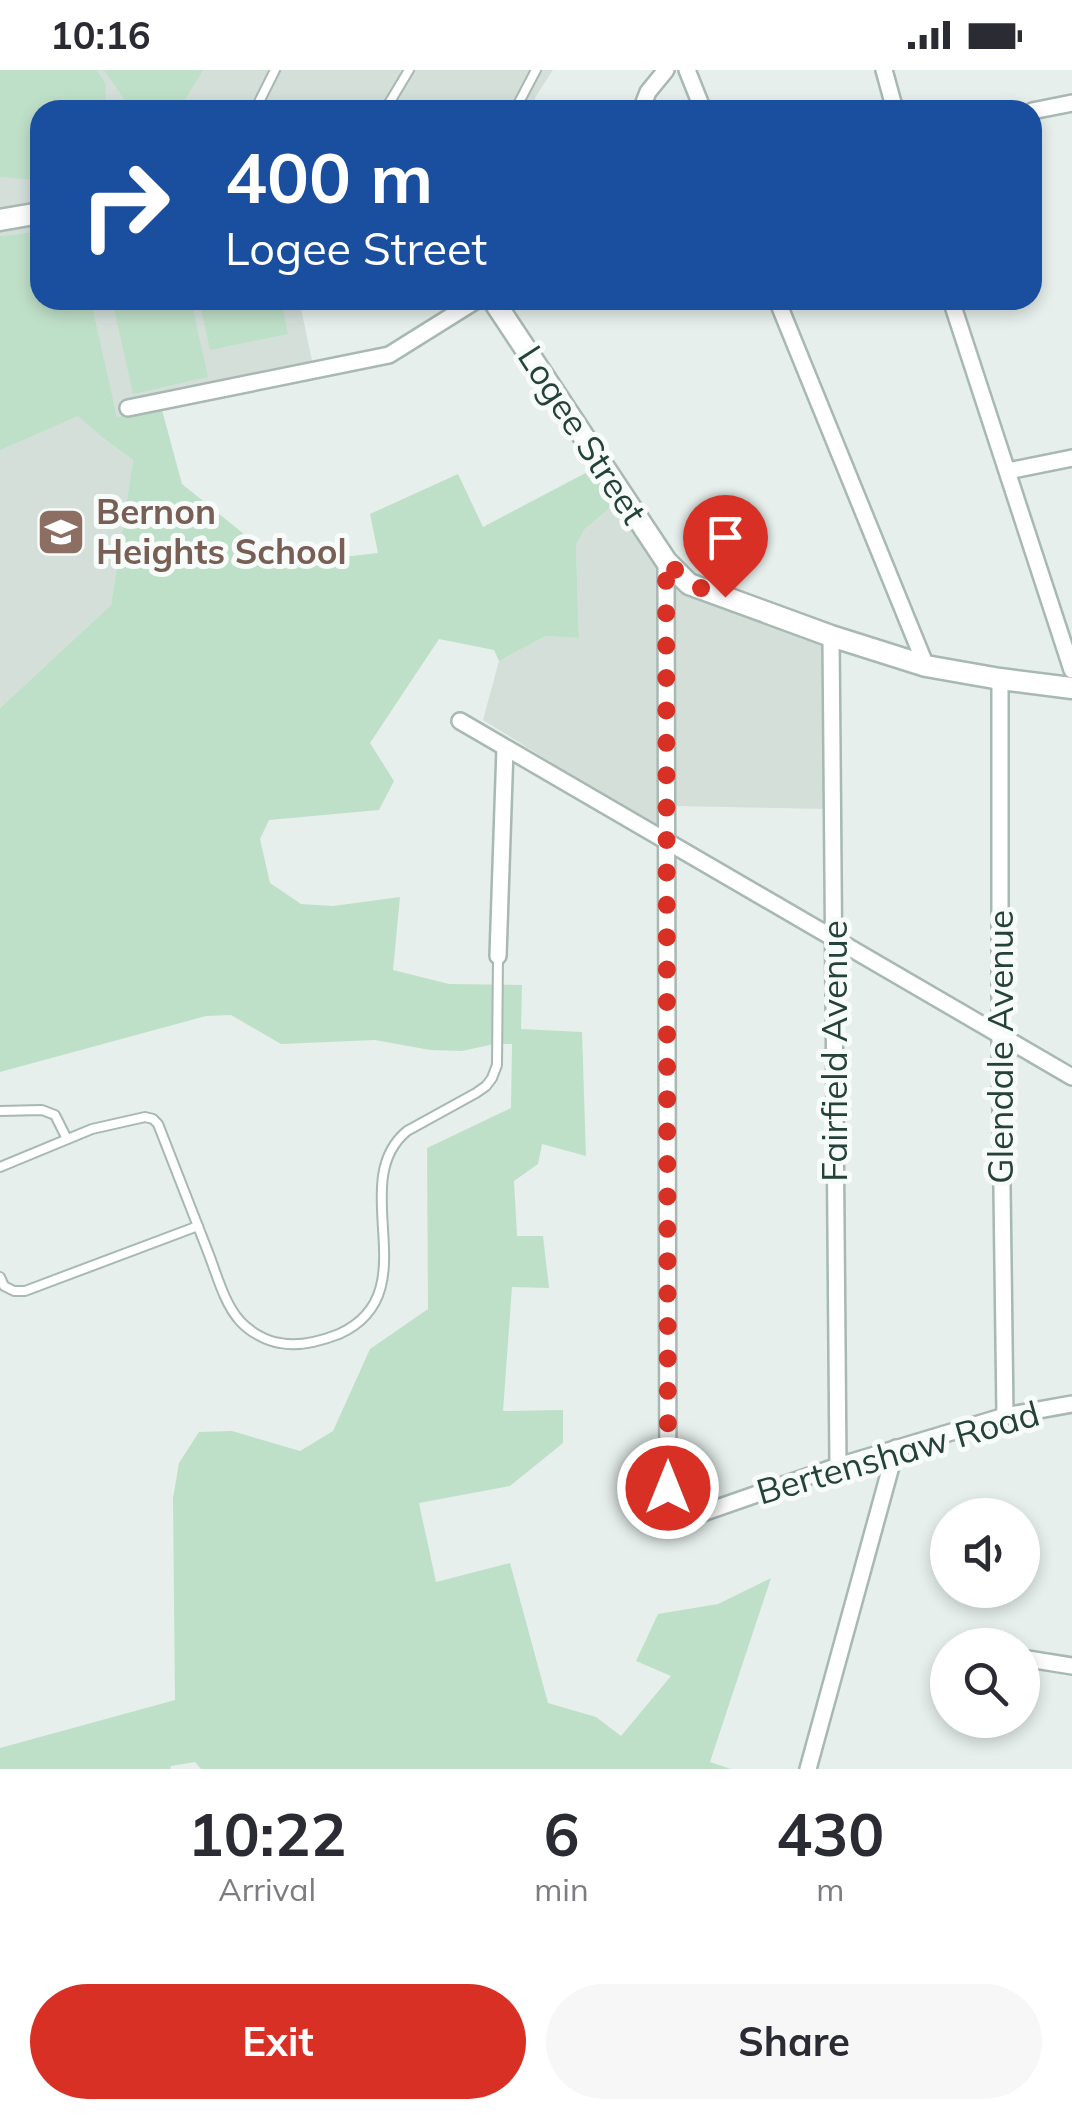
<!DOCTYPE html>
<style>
:root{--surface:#fff;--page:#f7f7f7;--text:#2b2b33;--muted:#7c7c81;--accent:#d93025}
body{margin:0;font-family:Mulish,sans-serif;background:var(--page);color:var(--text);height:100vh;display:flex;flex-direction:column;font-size:38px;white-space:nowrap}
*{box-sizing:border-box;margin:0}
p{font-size:32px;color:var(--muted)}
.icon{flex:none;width:55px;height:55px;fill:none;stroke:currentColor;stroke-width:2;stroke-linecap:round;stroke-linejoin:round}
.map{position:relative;height:1699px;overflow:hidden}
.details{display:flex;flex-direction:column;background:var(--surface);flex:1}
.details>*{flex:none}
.banner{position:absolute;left:30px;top:30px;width:1012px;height:210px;border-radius:30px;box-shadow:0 5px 15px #0003;background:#1a4fa0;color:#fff;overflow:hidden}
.tools{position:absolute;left:930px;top:1428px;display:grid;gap:20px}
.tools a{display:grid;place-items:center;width:110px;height:110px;border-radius:50%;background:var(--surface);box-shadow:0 5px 15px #0003;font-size:50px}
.pin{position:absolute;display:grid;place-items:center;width:85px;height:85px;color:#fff;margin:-102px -42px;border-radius:50% 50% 50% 0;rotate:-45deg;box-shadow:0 0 10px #0007}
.pin .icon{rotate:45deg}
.me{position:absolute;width:110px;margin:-55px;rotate:0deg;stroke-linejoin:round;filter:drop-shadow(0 0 8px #0008)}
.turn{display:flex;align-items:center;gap:35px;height:210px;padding:0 30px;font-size:45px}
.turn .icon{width:130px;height:130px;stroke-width:2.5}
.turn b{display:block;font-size:70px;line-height:85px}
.eta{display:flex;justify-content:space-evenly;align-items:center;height:170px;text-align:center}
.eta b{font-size:60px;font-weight:700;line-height:70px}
.action{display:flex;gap:20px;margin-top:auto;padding:20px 30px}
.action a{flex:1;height:115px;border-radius:60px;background:var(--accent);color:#fff;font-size:40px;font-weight:700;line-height:115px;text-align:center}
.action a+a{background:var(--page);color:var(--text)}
.status{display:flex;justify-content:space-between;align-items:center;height:70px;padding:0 50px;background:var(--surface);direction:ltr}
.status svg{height:28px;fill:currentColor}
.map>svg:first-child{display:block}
</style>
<div class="status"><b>10:16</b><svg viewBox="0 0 49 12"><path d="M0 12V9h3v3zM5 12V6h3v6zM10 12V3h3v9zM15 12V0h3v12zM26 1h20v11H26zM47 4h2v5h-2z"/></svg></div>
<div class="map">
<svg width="1072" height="1699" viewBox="0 0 1072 1699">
<rect width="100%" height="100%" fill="#e6efeb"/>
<g fill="#d4dfda">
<path d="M0 0H553L536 26 530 40H40V161L0 166Z"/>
<path d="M91 230H301L300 234 315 304 162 340 117 348Z"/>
<path d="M0 262 103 368 133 390 111 535 0 638Z"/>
<path d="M616 433 676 513 836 571 831 739 676 736V770L483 650 499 591 546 566 579 567 576 475 585 459Z"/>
</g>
<g fill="#bfe0c8">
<path d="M0 0H97L106 15 105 40H40V110L0 107Z"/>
<path d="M104 0H203L179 40H146L129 36Z"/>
<path d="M40 161V230H91L117 347 162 340 182 414 281 494 378 483 370 444 458 404 483 457 595 398 616 433 585 459 576 475 579 568 546 566 499 591 494 580 439 569 370 673 394 711 379 740 269 750 260 769 270 813 301 834 333 836 400 827 393 900 449 914 522 915 521 959 582 962 586 1086 542 1074 538 1094 514 1111 517 1166H543L549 1218 512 1217 503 1341 563 1340V1373L510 1416 419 1433 436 1512 510 1493 548 1633 596 1647 621 1666 671 1606 636 1591 658 1544 718 1534 771 1508 710 1692 731 1699H201L195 1692 171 1696 170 1699H0V1678L175 1630 173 1428 179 1393 199 1362 232 1361 300 1381 333 1361 370 1279 428 1239 427 1078 511 1038 512 974H494L462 981 430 980 375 970 281 974 231 945 206 946 0 1002V638L111 535 133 390 103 368 78 346 0 380V166Z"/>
<path d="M102 230H191L208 307 133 324 114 239 105 240Z"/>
<path d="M199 230H281L288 264 210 280Z"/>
</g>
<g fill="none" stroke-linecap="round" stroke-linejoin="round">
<g stroke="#a8b8b2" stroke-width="12">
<g id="service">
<path d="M255 40 275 0"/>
<path d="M385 40 409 0"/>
<path d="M515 40 536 0"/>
<path d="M0 1041 42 1040 55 1045 67 1069"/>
<path d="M0 1097 92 1059 145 1047 153 1049 158 1054C175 1097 192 1140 208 1182 217 1205 224 1233 240 1251 250 1262 266 1271 280 1273 299 1277 321 1271 339 1264 430 1223 344 1113 407 1061L476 1023 486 1016 492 1008 497 995 498 886"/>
<path d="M0 1207 4 1216 14 1221H25L198 1156"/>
</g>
</g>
<g stroke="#a8b8b2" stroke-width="20">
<g id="minor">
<path d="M687 0 703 40"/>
<path d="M884 0 895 40"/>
<path d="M641 40 648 22 666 0"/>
<path d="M1032 41 1072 33"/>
<path d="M777 230 926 596"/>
<path d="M951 230 1072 600"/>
<path d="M128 338 389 285 477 230"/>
<path d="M1008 401 1072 388"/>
<path d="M666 491 668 1455 838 1396 1005 1346 1072 1334"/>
<path d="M831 566 838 1396"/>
<path d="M1000 609V966L1005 1346"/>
<path d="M460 651 1072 1007"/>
<path d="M498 886 505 678"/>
<path d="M1022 1588 1072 1596"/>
<path d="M808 1699 896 1378"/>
</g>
</g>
<g stroke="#a8b8b2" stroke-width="25">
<g id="tertiary">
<path d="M0 150 40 143"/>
<path d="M493 230 666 491 689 514 831 566 926 596 1000 609 1072 618"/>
</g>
</g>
<use href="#service" stroke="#fff" stroke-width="8"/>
<use href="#minor" stroke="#fff" stroke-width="15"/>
<use href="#tertiary" stroke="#fff" stroke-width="20"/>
</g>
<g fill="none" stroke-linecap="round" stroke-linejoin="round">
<path stroke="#d93025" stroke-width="18" stroke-dasharray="0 32.4" d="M668 1418 666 491 690 514 725 527"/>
</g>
<defs>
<g id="school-square" transform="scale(2.5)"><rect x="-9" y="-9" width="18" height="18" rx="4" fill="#8d6e63" stroke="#f7fbf9"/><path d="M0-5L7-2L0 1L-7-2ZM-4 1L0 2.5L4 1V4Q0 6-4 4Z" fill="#fff"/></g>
</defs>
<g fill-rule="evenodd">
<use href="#school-square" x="61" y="462"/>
</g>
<g text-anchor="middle" stroke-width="10" stroke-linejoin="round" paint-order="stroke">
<g font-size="35" fill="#24423a" stroke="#f7fbf9">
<text transform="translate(582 365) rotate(57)" y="12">Logee Street</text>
<text transform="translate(1001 977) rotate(-90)" y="12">Glendale Avenue</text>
<text transform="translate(835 981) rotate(-90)" y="12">Fairfield Avenue</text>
<text transform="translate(898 1383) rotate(-16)" y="12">Bertenshaw Road</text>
</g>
<g font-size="35" font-weight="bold" fill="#785e54" stroke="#f7fbf9" text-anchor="start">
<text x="96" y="454">Bernon<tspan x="96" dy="40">Heights School</tspan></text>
</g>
</g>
</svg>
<div class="tools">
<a><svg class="icon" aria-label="sound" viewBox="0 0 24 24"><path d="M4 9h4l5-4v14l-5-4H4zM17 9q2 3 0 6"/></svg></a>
<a><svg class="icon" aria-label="search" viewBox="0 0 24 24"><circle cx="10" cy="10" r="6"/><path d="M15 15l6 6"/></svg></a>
</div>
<div class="pin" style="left:725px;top:527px;background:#d93025"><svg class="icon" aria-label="arrive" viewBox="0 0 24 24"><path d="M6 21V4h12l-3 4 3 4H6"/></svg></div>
<svg class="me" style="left:668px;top:1418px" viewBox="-20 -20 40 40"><circle r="17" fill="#d93025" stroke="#fff" stroke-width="3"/><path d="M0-11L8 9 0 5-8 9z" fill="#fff"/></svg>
<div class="banner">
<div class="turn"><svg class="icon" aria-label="right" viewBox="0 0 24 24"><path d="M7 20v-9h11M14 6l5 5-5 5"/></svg><div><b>400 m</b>Logee Street</div></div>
</div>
</div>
<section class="details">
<div class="eta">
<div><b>10:22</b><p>Arrival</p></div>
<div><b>6</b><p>min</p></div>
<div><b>430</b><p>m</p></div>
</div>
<div class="action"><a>Exit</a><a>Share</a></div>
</section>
